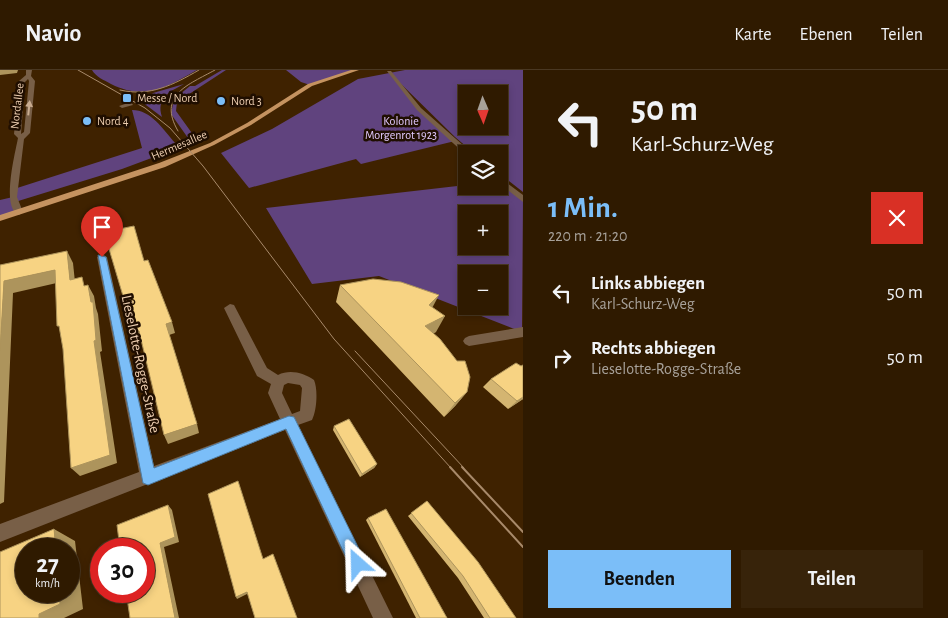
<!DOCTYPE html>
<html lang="de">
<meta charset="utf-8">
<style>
:root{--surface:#2f1a00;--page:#37230a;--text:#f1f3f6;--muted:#a7a199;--line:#4a3822;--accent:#7bbef8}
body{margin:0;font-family:"Alegreya Sans",sans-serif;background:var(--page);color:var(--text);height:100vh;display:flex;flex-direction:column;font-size:19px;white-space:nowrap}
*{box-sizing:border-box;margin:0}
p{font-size:16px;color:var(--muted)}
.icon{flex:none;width:28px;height:28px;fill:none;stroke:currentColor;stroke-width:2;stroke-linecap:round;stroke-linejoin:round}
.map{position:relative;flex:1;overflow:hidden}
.panel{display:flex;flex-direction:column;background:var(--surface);width:425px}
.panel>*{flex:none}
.banner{background:#2f1a00;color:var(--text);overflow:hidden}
.needle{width:32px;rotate:178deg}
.controls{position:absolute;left:458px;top:15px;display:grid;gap:10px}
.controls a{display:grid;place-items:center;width:50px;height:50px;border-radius:0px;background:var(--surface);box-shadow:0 2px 8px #0003,0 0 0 1px var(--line);font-size:25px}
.speed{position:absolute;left:15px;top:468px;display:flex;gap:10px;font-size:25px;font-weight:700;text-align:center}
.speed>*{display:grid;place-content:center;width:65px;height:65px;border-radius:50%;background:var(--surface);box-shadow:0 2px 8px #0003,0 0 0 1px var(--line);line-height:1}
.speed small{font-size:12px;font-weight:400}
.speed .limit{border:8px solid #d22;background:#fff;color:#111}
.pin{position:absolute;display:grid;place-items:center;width:42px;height:42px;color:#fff;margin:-51px -21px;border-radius:50% 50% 50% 0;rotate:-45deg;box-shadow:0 0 5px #0007}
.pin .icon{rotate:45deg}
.me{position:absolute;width:55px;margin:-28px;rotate:335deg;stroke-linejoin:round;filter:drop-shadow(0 0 4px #0008)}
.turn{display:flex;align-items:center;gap:18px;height:105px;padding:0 25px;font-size:22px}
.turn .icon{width:65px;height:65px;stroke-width:2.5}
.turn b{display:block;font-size:35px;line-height:42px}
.round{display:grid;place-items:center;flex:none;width:52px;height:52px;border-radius:0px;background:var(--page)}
.overview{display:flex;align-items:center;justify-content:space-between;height:85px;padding:0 25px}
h1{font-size:30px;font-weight:600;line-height:38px;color:var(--accent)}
.primary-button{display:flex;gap:10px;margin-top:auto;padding:10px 25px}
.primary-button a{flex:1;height:58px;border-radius:0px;background:var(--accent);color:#111;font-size:20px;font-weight:600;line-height:58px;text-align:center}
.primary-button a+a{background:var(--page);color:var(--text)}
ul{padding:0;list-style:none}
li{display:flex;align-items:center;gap:15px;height:65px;padding:0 25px}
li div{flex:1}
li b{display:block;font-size:19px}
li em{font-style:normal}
header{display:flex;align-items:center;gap:30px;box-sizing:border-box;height:70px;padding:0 25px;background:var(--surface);border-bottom:1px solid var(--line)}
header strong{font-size:24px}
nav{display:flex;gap:28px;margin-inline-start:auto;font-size:18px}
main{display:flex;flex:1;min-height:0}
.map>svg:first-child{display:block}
</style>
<header>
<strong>Navio</strong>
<nav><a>Karte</a><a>Ebenen</a><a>Teilen</a></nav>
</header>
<main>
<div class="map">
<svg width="523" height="548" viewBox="0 0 523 548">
<rect width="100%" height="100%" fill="#3f2200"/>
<g fill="#60437e" fill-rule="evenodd">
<path d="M92 0H197C167 17 145 31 111 14 104 10 96 7 92 0Z"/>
<path d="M222 0H226L177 32 176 41 194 66 188 68 171 44 174 29 190 16H195Z"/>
<path d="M286 0H356L310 15 301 12Z"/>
<path d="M405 0H523V122L499 103V84H475L455 67 399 12 419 39 455 71 361 94 356 89 249 118 221 83 272 59 358 9ZM466 24H499V56H466Z"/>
<path d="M184 14C169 22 156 28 162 47L142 32 148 30 153 23Z"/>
<path d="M132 40C151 40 163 59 175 73L173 80 122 99 15 132 19 142 0 148V130L13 127 14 119 142 78Z"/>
<path d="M502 111 523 129 522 262 379 206 312 214 266 138 466 115 499 116V112ZM466 144H499V176H466ZM466 204H499V236H466Z"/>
</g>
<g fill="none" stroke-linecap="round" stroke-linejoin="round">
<g fill="#785f47" fill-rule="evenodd">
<path d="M26 0H32L31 6 35 11 30 63 24 69 17 127 23 142 19 145C1 138 15 84 18 68L14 64 19 11 26 5ZM28 9 29 11 24 62 21 64 25 12Z"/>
<path d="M387 1H391L421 38 473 84 466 85 417 40Z"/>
<path d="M131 32 133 35 122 38 119 36Z"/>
<path d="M499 107 523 125V132L499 113Z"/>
<path d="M102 184 107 187 154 396 280 349 268 323 271 314 257 306 224 238 230 234 234 235 267 298 278 305C290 299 304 303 314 310 318 319 317 340 312 350L298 355 393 548H373L285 360 0 472V454L139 402 97 187ZM288 313 300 315 302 318 300 341 292 344 282 323 284 315Z"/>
<path d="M523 257V267L469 276 465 274 463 271 465 268 469 266Z"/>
</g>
<path fill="#c59360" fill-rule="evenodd" d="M351 0H359L312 16 251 55 214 75 165 97 0 151V145L159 93 210 73 247 53 308 14Z"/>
<g stroke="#a88a6a" stroke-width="1">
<path d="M78 0 145 38 170 58 203 96 334 269 451 398"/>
<path d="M120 20C150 27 173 15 199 0"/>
<path d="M178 61C157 25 188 15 215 0"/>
<path d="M355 281 464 398"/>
</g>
<g stroke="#a88a6a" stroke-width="2">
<path d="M450 397 523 477"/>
<path d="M462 397 523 462"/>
</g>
</g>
<g fill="#d4b571">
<path d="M340 215 433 238 436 262 433 263 467 322 455 336 444 347 336 232Z"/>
<path d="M521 296 523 329 508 339 483 317 491 309Z"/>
<path d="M334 356 377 394 374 398 360 407 333 360Z"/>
<path d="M427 431 516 548H484L458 508 408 446Z"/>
<path d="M368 448 447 548H416L366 450Z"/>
</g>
<g fill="#ad945c">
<path d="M0 0H18L17 3 0 5Z"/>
<path d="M67 181 73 193 76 222 70 210Z"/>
<path d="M55 200 61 212 13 223 4 432 0 434V281L4 211Z"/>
<path d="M88 215 94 226 96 238 98 244 102 281 100 282 117 393 80 406 71 398 94 271 91 232Z"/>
<path d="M439 225 430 242 429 235Z"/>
<path d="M445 246 436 262 417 272 425 256Z"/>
<path d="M172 252 175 263 169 265 166 254Z"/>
<path d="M139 261 143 272 138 274 134 263Z"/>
<path d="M467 322 455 336 444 347 455 333Z"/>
<path d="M523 327V329L508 339 517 331Z"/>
<path d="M197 354 199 363 168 374 164 365Z"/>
<path d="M377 394 374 398 360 407 362 404Z"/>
<path d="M168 435 172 440 179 472 164 477 179 548H175L160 473Z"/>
<path d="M54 459 75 471 83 539 64 548H39V544L59 521H69V479H56Z"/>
<path d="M247 522V524L237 529 236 527Z"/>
</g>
<g fill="#f7d383" stroke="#ad945c">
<path d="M134 156 144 191 148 190 172 252 166 254 197 354 164 365 139 261 134 263 104 162Z"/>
<path d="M67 181 70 210 82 207 84 216 88 215 91 232H93L96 270 94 271 110 385 71 398 63 279 59 256H57L55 200 4 211 0 281V195Z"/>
<path d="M373 209 401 212 439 225 429 235 445 246 425 256 440 269 457 291H465L470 307 467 322 455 333 340 215Z"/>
<path d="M516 293 521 296 523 295V327L517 331 491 309Z"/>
<path d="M349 349 377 394 362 404 334 356Z"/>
<path d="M238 411 263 489 273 484 297 548H255L247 522 236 527 208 424Z"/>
<path d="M427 431 478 492 516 548H490L463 506 411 443Z"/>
<path d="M168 435 175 467 160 473 175 548H130L126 521H144V479H120L117 455Z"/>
<path d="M386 439 447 548H420L368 448Z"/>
<path d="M54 459 56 479H26V521H59L60 534 39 544V548H0V482Z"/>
</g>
<defs><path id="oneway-solid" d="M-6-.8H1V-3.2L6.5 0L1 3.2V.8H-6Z" transform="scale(1.25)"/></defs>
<use fill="#c9ac90" href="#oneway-solid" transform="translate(29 38) rotate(-84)"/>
<path fill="#7bbef8" stroke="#507ca1" d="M98 185 106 187 154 398 289 346 294 347 364 489 366 494 364 500 358 503 352 500 286 359 148 415 143 413Z"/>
<g fill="#7bbef8" stroke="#1f0e00" stroke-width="2">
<rect x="122" y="23" width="10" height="10" rx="2.5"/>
<circle cx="221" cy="31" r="5"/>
<circle cx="87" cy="51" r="5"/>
</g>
<g text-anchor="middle" stroke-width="5" stroke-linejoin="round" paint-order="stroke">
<g font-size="12" fill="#eccdaf" stroke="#1f0e00" text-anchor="start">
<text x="137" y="32">Messe / Nord</text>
<text x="231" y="35">Nord 3</text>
<text x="97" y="55">Nord 4</text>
</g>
<g font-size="12" fill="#eccdaf" stroke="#1f0e00">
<text transform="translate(17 36) rotate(-83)" y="4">Nordallee</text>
<text transform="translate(179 75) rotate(-23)" y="4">Hermesallee</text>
</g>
<g font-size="12" fill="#e2caff" stroke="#1f0e00">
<text x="401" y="55">Kolonie<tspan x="401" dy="14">Morgenrot 1923</tspan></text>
</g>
<g font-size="15" fill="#eccdaf" stroke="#1f0e00">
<text transform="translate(141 294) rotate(78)" y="5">Lieselotte-Rogge-Straße</text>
</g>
</g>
</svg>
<div class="controls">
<a><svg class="needle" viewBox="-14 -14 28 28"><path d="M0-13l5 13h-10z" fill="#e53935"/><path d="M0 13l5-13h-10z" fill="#a7a199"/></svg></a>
<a><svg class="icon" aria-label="layers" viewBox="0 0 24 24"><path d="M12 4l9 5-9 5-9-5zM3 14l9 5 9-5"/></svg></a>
<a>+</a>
<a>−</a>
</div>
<div class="speed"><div>27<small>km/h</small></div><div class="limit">30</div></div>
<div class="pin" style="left:102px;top:187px;background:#d93025"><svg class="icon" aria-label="arrive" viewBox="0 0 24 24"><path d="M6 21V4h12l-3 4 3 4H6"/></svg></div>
<svg class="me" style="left:358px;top:494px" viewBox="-20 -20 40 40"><path d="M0-17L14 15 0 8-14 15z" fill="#7bbef8" stroke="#fff" stroke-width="4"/></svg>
</div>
<section class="panel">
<div class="banner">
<div class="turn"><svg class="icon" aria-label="left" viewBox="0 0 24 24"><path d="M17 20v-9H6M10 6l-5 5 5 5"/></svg><div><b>50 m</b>Karl-Schurz-Weg</div></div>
</div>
<div class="overview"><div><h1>1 Min.</h1><p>220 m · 21:20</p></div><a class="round" style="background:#d93025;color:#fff"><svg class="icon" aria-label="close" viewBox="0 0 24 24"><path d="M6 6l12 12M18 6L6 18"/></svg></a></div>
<ul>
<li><svg class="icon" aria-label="left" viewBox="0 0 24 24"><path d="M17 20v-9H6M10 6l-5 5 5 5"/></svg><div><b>Links abbiegen</b><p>Karl-Schurz-Weg</p></div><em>50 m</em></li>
<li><svg class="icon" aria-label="right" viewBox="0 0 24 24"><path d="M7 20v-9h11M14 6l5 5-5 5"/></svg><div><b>Rechts abbiegen</b><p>Lieselotte-Rogge-Straße</p></div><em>50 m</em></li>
</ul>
<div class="primary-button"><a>Beenden</a><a>Teilen</a></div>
</section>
</main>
